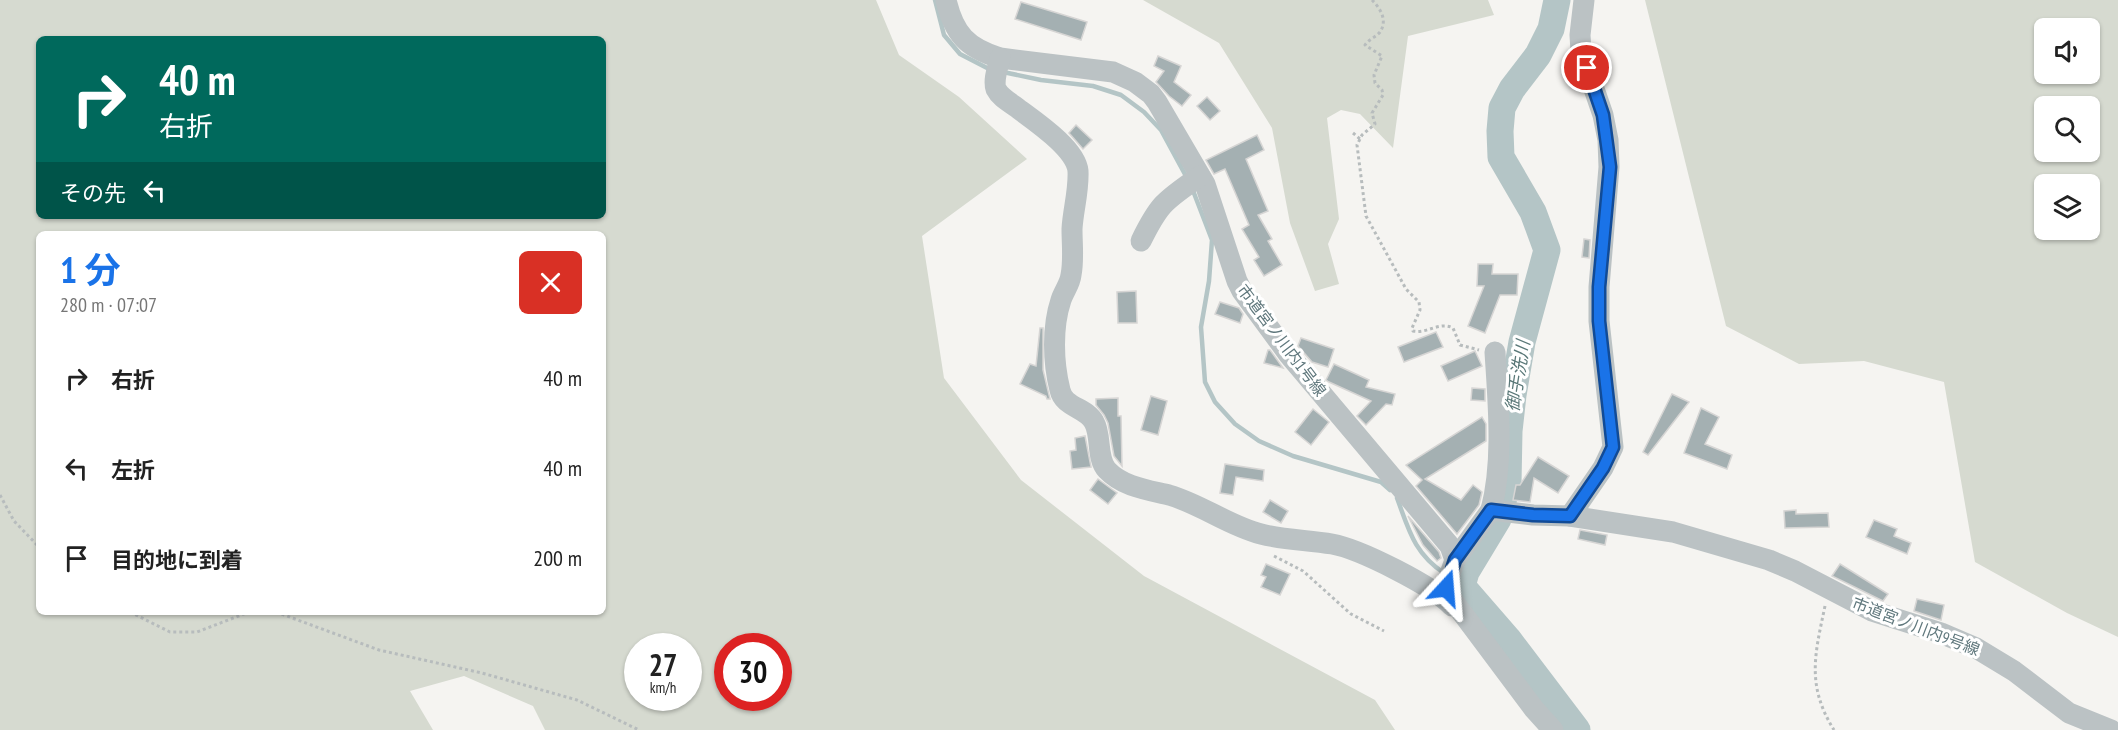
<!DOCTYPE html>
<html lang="ja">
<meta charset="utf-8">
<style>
:root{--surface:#fff;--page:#f2f2f2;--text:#222;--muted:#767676;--accent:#1a73e8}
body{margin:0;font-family:"PT Sans Narrow","Noto Sans JP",sans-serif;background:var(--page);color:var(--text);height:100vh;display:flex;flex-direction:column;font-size:22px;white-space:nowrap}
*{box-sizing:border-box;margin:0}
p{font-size:20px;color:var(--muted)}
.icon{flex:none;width:33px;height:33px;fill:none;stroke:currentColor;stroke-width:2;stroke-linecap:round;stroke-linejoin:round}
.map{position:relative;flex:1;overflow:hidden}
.panel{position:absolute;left:36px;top:231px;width:570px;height:384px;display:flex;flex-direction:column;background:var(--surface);border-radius:9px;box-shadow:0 2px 4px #0004}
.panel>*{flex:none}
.guide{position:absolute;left:36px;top:36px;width:570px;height:183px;border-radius:9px;box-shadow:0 2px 4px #0004;background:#00695c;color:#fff;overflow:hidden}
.controls{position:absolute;left:2034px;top:18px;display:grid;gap:12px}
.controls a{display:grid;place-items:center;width:66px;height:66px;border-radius:9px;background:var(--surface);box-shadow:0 2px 4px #0004;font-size:30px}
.speed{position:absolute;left:624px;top:633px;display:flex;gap:12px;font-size:30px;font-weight:700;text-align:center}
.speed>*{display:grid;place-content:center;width:78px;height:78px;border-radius:50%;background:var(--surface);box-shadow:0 2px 4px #0004;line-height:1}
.speed small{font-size:15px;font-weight:400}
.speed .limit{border:9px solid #d22;background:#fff;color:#111}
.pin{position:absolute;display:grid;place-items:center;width:51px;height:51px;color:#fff;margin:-26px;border:3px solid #fff;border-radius:50%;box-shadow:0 2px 6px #0007}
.me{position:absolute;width:66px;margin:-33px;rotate:19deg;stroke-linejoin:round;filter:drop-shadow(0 0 4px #0008)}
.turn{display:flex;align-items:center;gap:21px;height:126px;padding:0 24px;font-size:27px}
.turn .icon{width:78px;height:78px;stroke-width:2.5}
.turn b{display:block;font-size:42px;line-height:51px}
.then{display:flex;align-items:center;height:57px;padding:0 24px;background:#0003;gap:12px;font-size:22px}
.round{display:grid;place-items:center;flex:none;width:63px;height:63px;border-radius:9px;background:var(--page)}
.summary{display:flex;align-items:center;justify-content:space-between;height:102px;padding:0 24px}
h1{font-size:36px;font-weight:700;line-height:45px;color:var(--accent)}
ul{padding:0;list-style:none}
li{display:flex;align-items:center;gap:18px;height:90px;padding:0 24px}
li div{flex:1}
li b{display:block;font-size:22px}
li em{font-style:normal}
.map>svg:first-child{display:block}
</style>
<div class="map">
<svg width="2118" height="730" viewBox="0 0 2118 730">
<rect width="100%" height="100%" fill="#f5f4f1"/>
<g fill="#d6dad0" fill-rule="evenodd">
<path d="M0 0H876L899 55 959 97 1027 159 922 236 944 378 1021 480 1144 576 1375 700 1395 730H545L533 706 464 676 410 691 433 730H0ZM39 39H603V216H39ZM39 234H603V612H39ZM638 646H688V698H638ZM728 646H778V698H728Z"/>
<path d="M1143 0H1488L1494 15 1408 36 1393 148 1360 114 1341 110 1327 118 1339 219 1328 244 1339 284 1315 291 1290 223 1272 128 1219 43Z"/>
<path d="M1645 0H2118V637L2067 613 1975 562 1944 382 1864 361 1799 364 1726 326ZM2044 28H2090V74H2044ZM2044 106H2090V152H2044ZM2044 184H2090V230H2044Z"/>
</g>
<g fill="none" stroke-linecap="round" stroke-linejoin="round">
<g stroke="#b4c5c6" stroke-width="4.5">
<path d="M935 0 944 35 960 54 991 70"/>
<path d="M1003 72 1041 80 1093 86 1121 95 1144 112 1161 130 1187 178"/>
<path d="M1192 188 1212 240 1209 281 1201 327 1205 382 1215 402 1235 424 1259 441 1293 456 1381 482 1390 490"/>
<path d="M1397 498C1409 530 1414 553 1444 573"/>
<path d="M1453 580 1462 586"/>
</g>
<path stroke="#b4c5c6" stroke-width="27" d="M1557 0 1551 29 1538 55 1512 89 1502 108 1500 131 1501 157 1533 212 1547 250 1522 342 1513 395 1509 431 1508 483 1498 519 1466 572 1462 586 1508 639 1577 730"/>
</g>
<g fill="#a4b0b2" stroke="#d6d5d4" stroke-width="1.5">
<path d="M1021 2 1087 22 1081 40 1015 19Z"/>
<path d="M1158 56 1181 66 1174 82 1191 95 1182 106 1169 96 1156 82 1164 71 1154 66Z"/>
<path d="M1207 97 1220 111 1210 120 1197 106Z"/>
<path d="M1076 125 1092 140 1083 149 1069 133Z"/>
<path d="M1257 135 1264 150 1246 159 1268 211 1258 215 1272 239 1268 241 1282 265 1264 276 1254 260 1259 257 1242 229 1249 225 1225 169 1214 174 1206 160Z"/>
<path d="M1584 239 1590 240 1589 258 1582 257Z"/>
<path d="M1478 264H1493L1492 274H1518L1517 295H1500L1485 333 1468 326 1484 286H1477Z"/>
<path d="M1136 291 1137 323H1118L1117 292Z"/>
<path d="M1220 302 1239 308 1243 314 1240 323 1215 314Z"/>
<path d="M1040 328H1043V370L1050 399H1047L1046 396 1020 384 1030 364 1036 366Z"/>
<path d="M1436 332 1443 347 1404 362 1398 347Z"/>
<path d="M1301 338 1334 349 1328 367 1312 362 1298 346Z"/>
<path d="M1268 350H1270L1283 368 1264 363Z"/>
<path d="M1475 351 1482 366 1448 381 1441 366Z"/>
<path d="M1334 364 1369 380 1366 387 1395 394 1392 405 1386 404 1366 425 1357 416 1371 401 1329 382 1326 380Z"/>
<path d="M1472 388 1485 389V401L1471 400Z"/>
<path d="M1672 394 1689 402 1648 455 1643 452Z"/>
<path d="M1151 396 1167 401 1158 435 1141 430Z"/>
<path d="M1118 398V416H1121L1122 466 1114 456 1108 423 1104 415 1096 405V399Z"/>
<path d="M1701 408 1719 417 1705 444 1732 455 1727 469 1684 453Z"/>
<path d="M1313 409 1329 422 1311 445 1295 432Z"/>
<path d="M1482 417 1486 424V441L1425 479 1461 500 1473 485 1482 492 1479 505 1457 534 1416 486 1422 480 1406 465Z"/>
<path d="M1085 436 1091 467 1072 469 1070 451 1076 450 1075 438Z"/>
<path d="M1538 457 1569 476 1558 493 1534 478 1530 502 1513 500 1516 485H1520Z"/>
<path d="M1225 464 1264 470 1263 481 1236 477 1233 495 1220 493Z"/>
<path d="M1098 479 1117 493 1108 504 1090 490Z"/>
<path d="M1270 500 1288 511 1281 523 1263 512Z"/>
<path d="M1796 510V514L1828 513 1829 527 1785 528 1784 511Z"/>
<path d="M1408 516 1439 552 1441 558 1437 561 1423 545Z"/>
<path d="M1874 520 1897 529 1894 536 1911 543 1907 554 1866 537Z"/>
<path d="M1580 530 1607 535 1605 545 1578 539Z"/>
<path d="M1266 564 1290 574 1280 595 1261 587 1266 577 1261 575Z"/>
<path d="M1840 564 1888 594 1883 601 1832 576Z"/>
<path d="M1917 599 1944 605 1941 620 1914 611Z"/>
</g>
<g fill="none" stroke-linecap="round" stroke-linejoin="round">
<g stroke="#b7bcbd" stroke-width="3" stroke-dasharray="3 3" stroke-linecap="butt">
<path d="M1372 0C1380 8 1388 20 1380 32 1376 37 1369 39 1365 45L1382 56 1374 75 1375 83 1382 90 1383 95 1372 113 1375 124 1362 135 1357 145 1366 216 1406 289 1419 302 1420 310 1412 328 1413 331C1427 334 1440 321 1453 328L1460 345 1479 350"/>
<path d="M1353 133 1360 139"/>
<path d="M0 495 14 521 39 547"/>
<path d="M1274 556 1303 571 1351 614 1384 631"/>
<path d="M1825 606C1815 654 1806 685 1834 730"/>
<path d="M130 612 170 632H197L249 612"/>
<path d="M276 612 379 650 482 673 577 700 639 730"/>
</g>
<g stroke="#bbc2c4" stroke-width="21">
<path d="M946 0C954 34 967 48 1000 58L1113 72 1135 82 1151 94 1157 102 1205 184 1237 281 1242 291 1289 355 1450 546 1455 560 1446 585 1448 594 1534 709 1553 730"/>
<path d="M1000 58C998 67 993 80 996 89 1000 97 1009 102 1016 107 1033 120 1076 148 1078 171 1079 191 1073 210 1072 229 1072 245 1074 260 1071 275 1070 284 1064 291 1061 300 1052 327 1053 362 1060 390 1064 408 1086 407 1094 422 1102 436 1096 458 1107 470 1123 487 1148 490 1169 495 1201 504 1229 526 1261 534 1284 540 1309 540 1332 544 1360 549 1433 586 1452 606"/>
<path d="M1141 241C1160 202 1166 200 1200 176"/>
<path d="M1491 510C1504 461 1498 401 1495 352"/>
<path d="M1570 516 1673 532 1769 560 1795 571 1872 611 1941 633 1976 648 2014 671 2069 713 2111 730"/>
<path d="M1455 560 1491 510 1533 515 1570 516 1603 468 1613 447 1599 321V287L1609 167 1608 140 1603 115 1581 51 1580 35 1584 0"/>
</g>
</g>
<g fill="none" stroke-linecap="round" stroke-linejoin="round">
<g stroke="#114b97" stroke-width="15">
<path id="route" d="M1446 588 1455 560 1491 510 1533 515 1570 516 1603 468 1613 447 1599 321V287L1610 167 1603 115 1587 68"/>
</g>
<use href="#route" stroke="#1a73e8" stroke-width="10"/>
</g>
<g text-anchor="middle" stroke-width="6" stroke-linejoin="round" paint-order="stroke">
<g font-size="16" fill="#5f777c" stroke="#fff">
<text transform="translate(1282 340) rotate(53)" y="6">市道宮ノ川内1号線</text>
<text transform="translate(1916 626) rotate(21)" y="6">市道宮ノ川内9号線</text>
</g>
<g font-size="18" font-style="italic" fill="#5a7878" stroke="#fff">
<text transform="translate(1518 376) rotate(-81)" y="6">御手洗川</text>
</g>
</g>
</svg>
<div class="controls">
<a><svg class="icon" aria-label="sound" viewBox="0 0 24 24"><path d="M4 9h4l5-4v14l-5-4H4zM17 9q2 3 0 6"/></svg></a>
<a><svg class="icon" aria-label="search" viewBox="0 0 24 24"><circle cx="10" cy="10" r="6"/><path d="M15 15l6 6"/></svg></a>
<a><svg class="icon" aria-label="layers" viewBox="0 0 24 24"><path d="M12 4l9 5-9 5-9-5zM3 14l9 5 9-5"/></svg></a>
</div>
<div class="speed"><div>27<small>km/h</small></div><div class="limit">30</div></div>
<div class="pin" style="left:1587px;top:68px;background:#d93025"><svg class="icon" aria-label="arrive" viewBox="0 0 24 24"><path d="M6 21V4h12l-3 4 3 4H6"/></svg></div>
<svg class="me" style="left:1446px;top:588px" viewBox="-20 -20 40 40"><path d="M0-17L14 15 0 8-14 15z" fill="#1a73e8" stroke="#fff" stroke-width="4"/></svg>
<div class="guide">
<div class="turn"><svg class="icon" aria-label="right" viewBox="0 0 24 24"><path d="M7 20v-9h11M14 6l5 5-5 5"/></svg><div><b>40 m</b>右折</div></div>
<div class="then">その先<svg class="icon" aria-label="left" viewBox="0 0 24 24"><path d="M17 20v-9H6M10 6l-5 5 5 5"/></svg></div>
</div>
<section class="panel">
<div class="summary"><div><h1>1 分</h1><p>280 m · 07:07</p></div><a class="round" style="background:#d93025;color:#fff"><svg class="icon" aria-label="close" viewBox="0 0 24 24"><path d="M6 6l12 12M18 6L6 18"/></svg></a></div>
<ul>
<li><svg class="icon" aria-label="right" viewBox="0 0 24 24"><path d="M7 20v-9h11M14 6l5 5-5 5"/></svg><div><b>右折</b></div><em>40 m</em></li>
<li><svg class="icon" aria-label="left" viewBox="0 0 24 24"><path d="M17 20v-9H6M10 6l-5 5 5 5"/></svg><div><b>左折</b></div><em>40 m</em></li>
<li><svg class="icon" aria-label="arrive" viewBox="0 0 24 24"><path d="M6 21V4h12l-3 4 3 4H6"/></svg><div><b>目的地に到着</b></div><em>200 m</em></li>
</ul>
</section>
</div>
